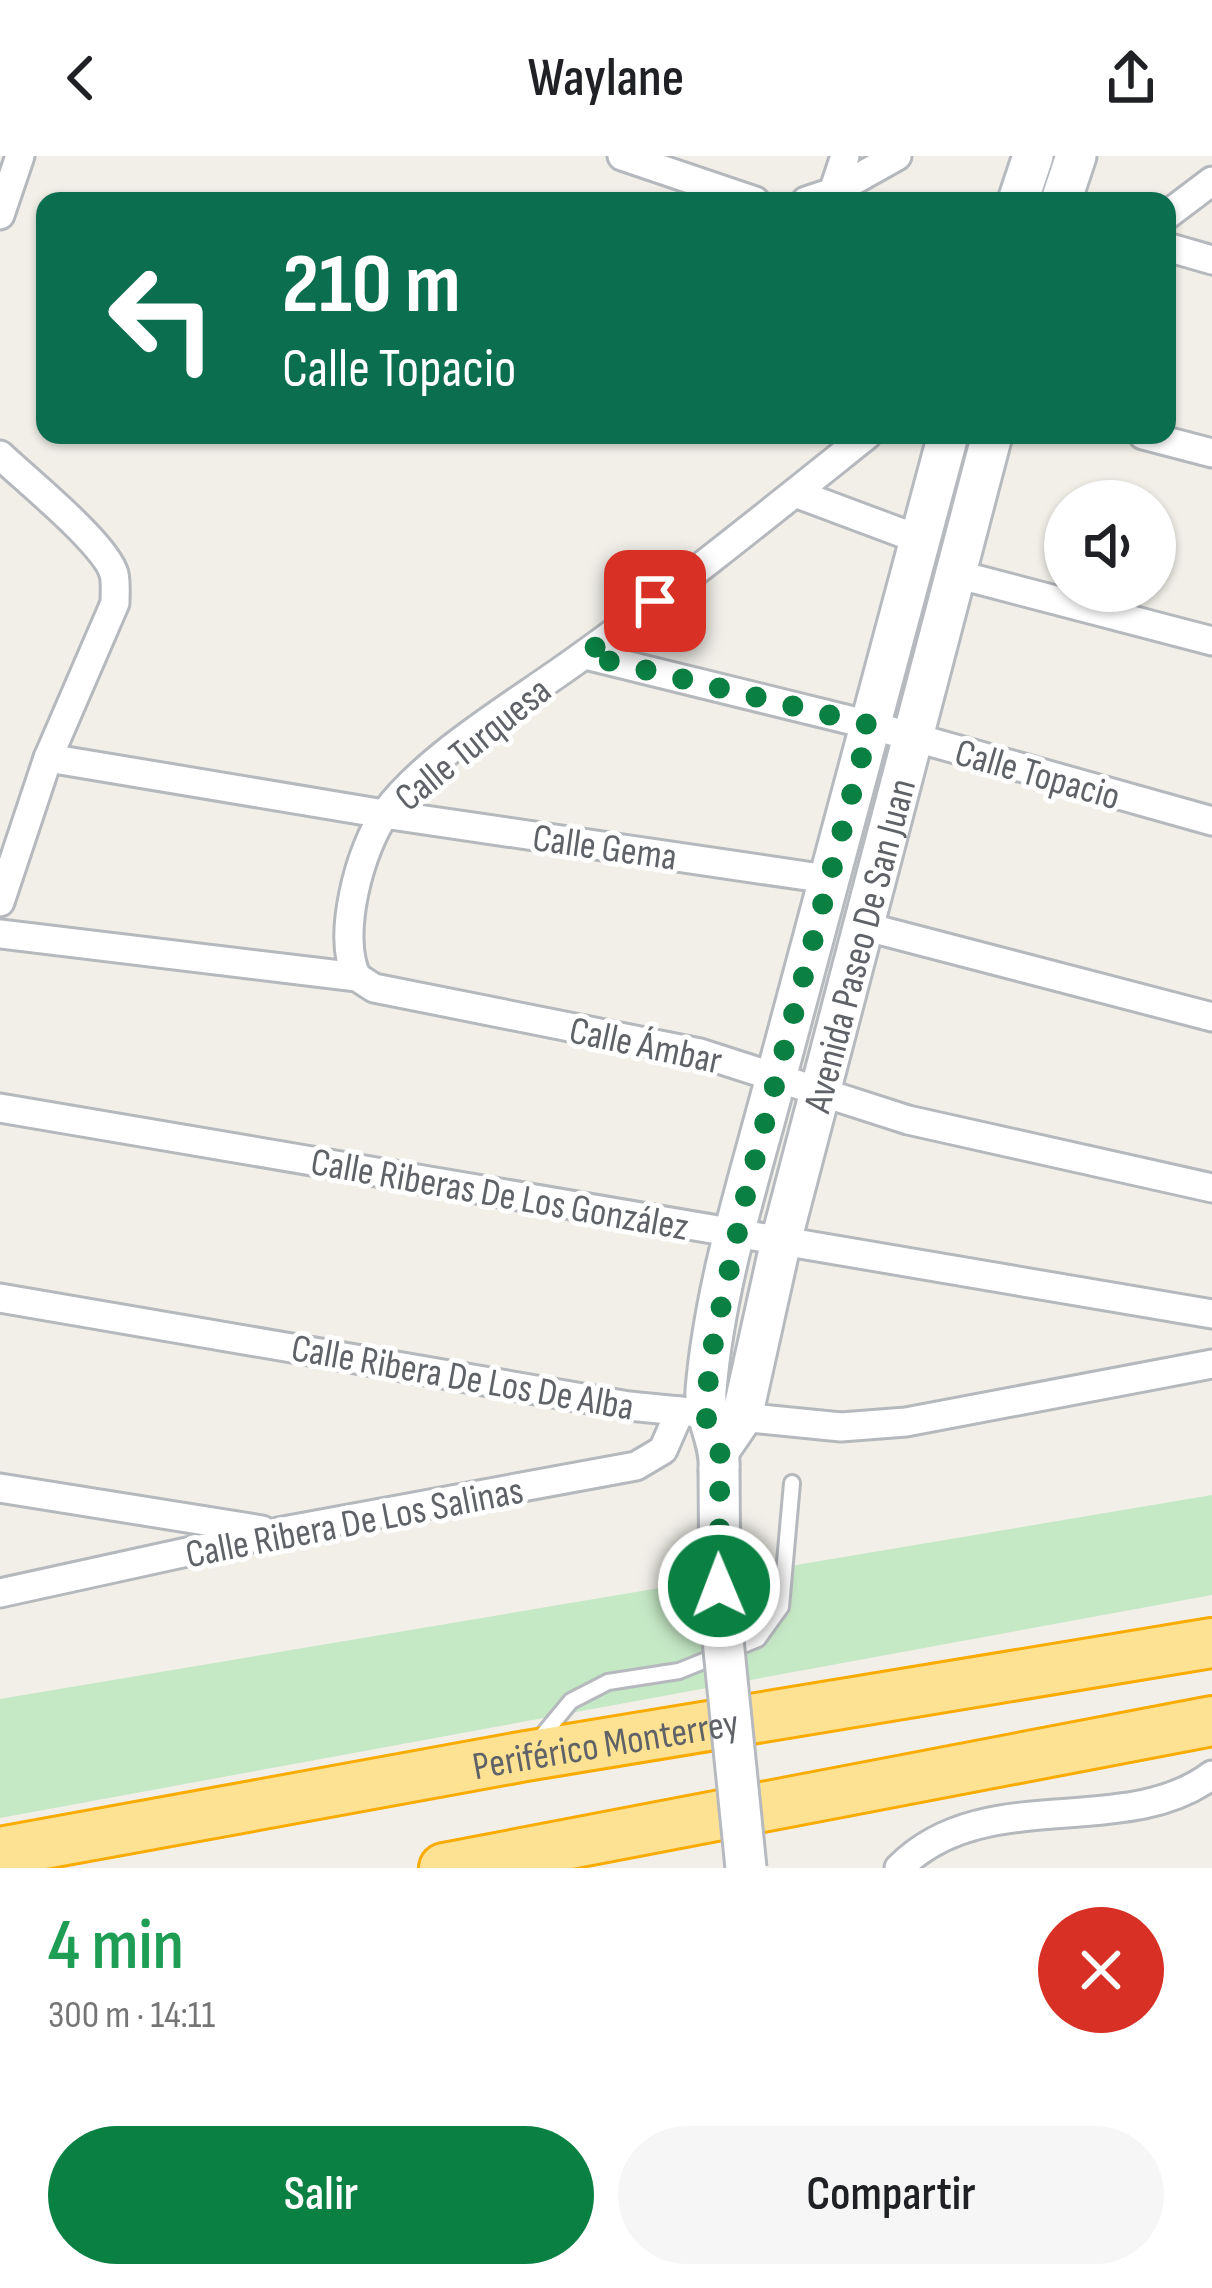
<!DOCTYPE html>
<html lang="es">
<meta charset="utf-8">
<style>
:root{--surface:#fff;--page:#f6f6f6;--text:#202124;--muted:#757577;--accent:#0b8043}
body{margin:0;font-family:"Sofia Sans Condensed",sans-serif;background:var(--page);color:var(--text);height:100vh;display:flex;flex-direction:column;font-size:45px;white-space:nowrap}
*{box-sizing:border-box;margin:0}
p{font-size:39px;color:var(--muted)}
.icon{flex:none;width:66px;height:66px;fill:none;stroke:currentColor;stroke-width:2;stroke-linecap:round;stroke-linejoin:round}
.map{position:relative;height:1712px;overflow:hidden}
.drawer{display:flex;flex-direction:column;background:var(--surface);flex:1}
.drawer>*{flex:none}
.banner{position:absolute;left:36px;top:36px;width:1140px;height:252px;border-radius:24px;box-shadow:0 3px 9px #0004;background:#0b6e4f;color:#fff;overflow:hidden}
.buttons{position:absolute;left:1044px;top:324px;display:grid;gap:24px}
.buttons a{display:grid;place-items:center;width:132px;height:132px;border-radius:50%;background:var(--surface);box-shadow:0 3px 9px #0004;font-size:60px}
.pin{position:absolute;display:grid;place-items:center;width:102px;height:102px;color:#fff;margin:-51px;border-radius:24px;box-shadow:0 6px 18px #0006}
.me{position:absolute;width:132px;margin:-66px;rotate:359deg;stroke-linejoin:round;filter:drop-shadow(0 0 9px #0008)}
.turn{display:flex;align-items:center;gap:42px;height:252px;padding:0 48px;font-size:54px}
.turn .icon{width:156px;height:156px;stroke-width:2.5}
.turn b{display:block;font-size:84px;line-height:102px}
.round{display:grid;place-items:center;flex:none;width:126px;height:126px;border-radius:63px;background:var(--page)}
.headline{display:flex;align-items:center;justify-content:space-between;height:204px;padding:0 48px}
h1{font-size:72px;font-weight:600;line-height:90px;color:#1e9e55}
.cta{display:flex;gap:24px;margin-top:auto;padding:24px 48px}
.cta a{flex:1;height:138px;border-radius:72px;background:var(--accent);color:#fff;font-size:48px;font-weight:600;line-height:138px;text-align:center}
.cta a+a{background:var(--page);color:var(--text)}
header{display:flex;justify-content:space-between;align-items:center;height:156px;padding:0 48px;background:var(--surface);font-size:54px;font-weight:600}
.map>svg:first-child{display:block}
</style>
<header><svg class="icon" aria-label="back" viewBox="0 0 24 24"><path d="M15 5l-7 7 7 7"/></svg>Waylane<svg class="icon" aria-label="share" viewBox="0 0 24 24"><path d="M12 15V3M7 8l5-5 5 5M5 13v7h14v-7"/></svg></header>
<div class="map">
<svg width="1212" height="1712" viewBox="0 0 1212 1712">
<rect width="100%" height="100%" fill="#f1efe8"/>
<path fill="#c5e8c5" d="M1212 1339V1439L0 1662V1543Z"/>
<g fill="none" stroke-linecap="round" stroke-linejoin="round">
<g stroke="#b5b8bc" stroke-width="20">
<path id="lane" d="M537 1586 571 1545 608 1526 679 1515 758 1483 781 1451 792 1327"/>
</g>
<g stroke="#b5b8bc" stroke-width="33">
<g id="street">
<path d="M622 0 755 45"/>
<path d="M833 36 845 0"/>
<path d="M806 45 833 36 897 0"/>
<path d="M0 59 20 0"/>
<path d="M1167 59 1212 25"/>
<path d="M1167 91 1212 104"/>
<path d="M1143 279 1212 297"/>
<path d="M0 299C25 323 106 388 114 418 116 426 115 437 115 447L48 602 0 746"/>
<path d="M795 337 921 384"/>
<path d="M956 418 1212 485"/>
<path d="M585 499 870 569 1212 665"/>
<path d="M48 602 384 658 827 723"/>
<path d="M863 770 1212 861"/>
<path d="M0 778 357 821 374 832 700 897 908 964 1212 1032"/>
<path d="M357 821C336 781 360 692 386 656 428 599 519 546 578 503 677 432 772 355 867 279"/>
<path d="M0 952 1212 1158"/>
<path d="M0 1142 629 1250 841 1271 906 1266 1212 1208"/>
<path d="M0 1332 262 1374"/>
<path d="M0 1437 278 1376 636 1310 663 1294 680 1255"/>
<path d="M899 1712C984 1626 1124 1685 1212 1619"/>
</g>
</g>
<g stroke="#b6babf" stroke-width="45">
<g id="secondary">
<path d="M1018 45 1033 0"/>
<path d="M1061 45 1076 0"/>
<path id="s1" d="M720 1293 742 1261 781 1085 992 279"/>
<path d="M719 1313C721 1284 704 1264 706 1234 715 1126 751 1018 778 914 833 702 892 491 948 279"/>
</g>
</g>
<g stroke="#f9ab00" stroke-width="54">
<g id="highway">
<path id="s2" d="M0 1696 526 1600 1212 1487"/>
<path d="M444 1712 1212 1565"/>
</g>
</g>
<use href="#lane" stroke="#fff" stroke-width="14"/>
<use href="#street" stroke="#fff" stroke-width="27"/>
<use href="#secondary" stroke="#fff" stroke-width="39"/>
<use href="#highway" stroke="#fde293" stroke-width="48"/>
<g stroke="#b6babf" stroke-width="45" stroke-linecap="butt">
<path id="secondary-bridge" d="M719 1313 720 1454 746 1712"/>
</g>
<use href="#secondary-bridge" stroke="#fff" stroke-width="39"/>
</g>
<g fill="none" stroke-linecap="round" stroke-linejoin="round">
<path stroke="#0b8043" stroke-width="21" stroke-dasharray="0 37.8" d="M655 445 585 499 870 569 746 1038 714 1183 704 1257 720 1292 719 1430"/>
</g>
<g text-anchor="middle" stroke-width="10" stroke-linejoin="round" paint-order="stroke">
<g font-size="39" fill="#5f6368" stroke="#fff">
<text transform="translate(472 587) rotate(-39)" y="14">Calle Turquesa</text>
<text transform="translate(1038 617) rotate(16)" y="14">Calle Topacio</text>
<text transform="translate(605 690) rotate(8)" y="14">Calle Gema</text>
<text dy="14" stroke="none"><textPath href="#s1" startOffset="525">Avenida Paseo De San Juan</textPath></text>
<text transform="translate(646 888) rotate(12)" y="14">Calle Ámbar</text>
<text transform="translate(500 1037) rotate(10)" y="14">Calle Riberas De Los González</text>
<text transform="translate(463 1220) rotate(10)" y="14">Calle Ribera De Los De Alba</text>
<text transform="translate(354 1365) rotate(-11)" y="14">Calle Ribera De Los Salinas</text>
<text dy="14" stroke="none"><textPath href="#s2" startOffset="615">Periférico Monterrey</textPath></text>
</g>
</g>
</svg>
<div class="buttons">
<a><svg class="icon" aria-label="sound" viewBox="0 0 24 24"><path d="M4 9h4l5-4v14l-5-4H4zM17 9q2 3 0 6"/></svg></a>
</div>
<div class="pin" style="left:655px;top:445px;background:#d93025"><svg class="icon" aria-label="arrive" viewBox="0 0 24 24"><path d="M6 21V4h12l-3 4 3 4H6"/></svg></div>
<svg class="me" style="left:719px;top:1430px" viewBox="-20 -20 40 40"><circle r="17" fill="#0b8043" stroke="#fff" stroke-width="3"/><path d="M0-11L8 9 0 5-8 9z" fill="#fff"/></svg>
<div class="banner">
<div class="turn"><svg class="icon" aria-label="left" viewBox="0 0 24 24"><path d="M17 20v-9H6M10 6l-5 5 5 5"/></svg><div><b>210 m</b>Calle Topacio</div></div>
</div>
</div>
<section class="drawer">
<div class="headline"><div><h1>4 min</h1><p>300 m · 14:11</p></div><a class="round" style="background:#d93025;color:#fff"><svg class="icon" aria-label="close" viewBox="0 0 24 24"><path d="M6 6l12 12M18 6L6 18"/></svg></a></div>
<div class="cta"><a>Salir</a><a>Compartir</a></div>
</section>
